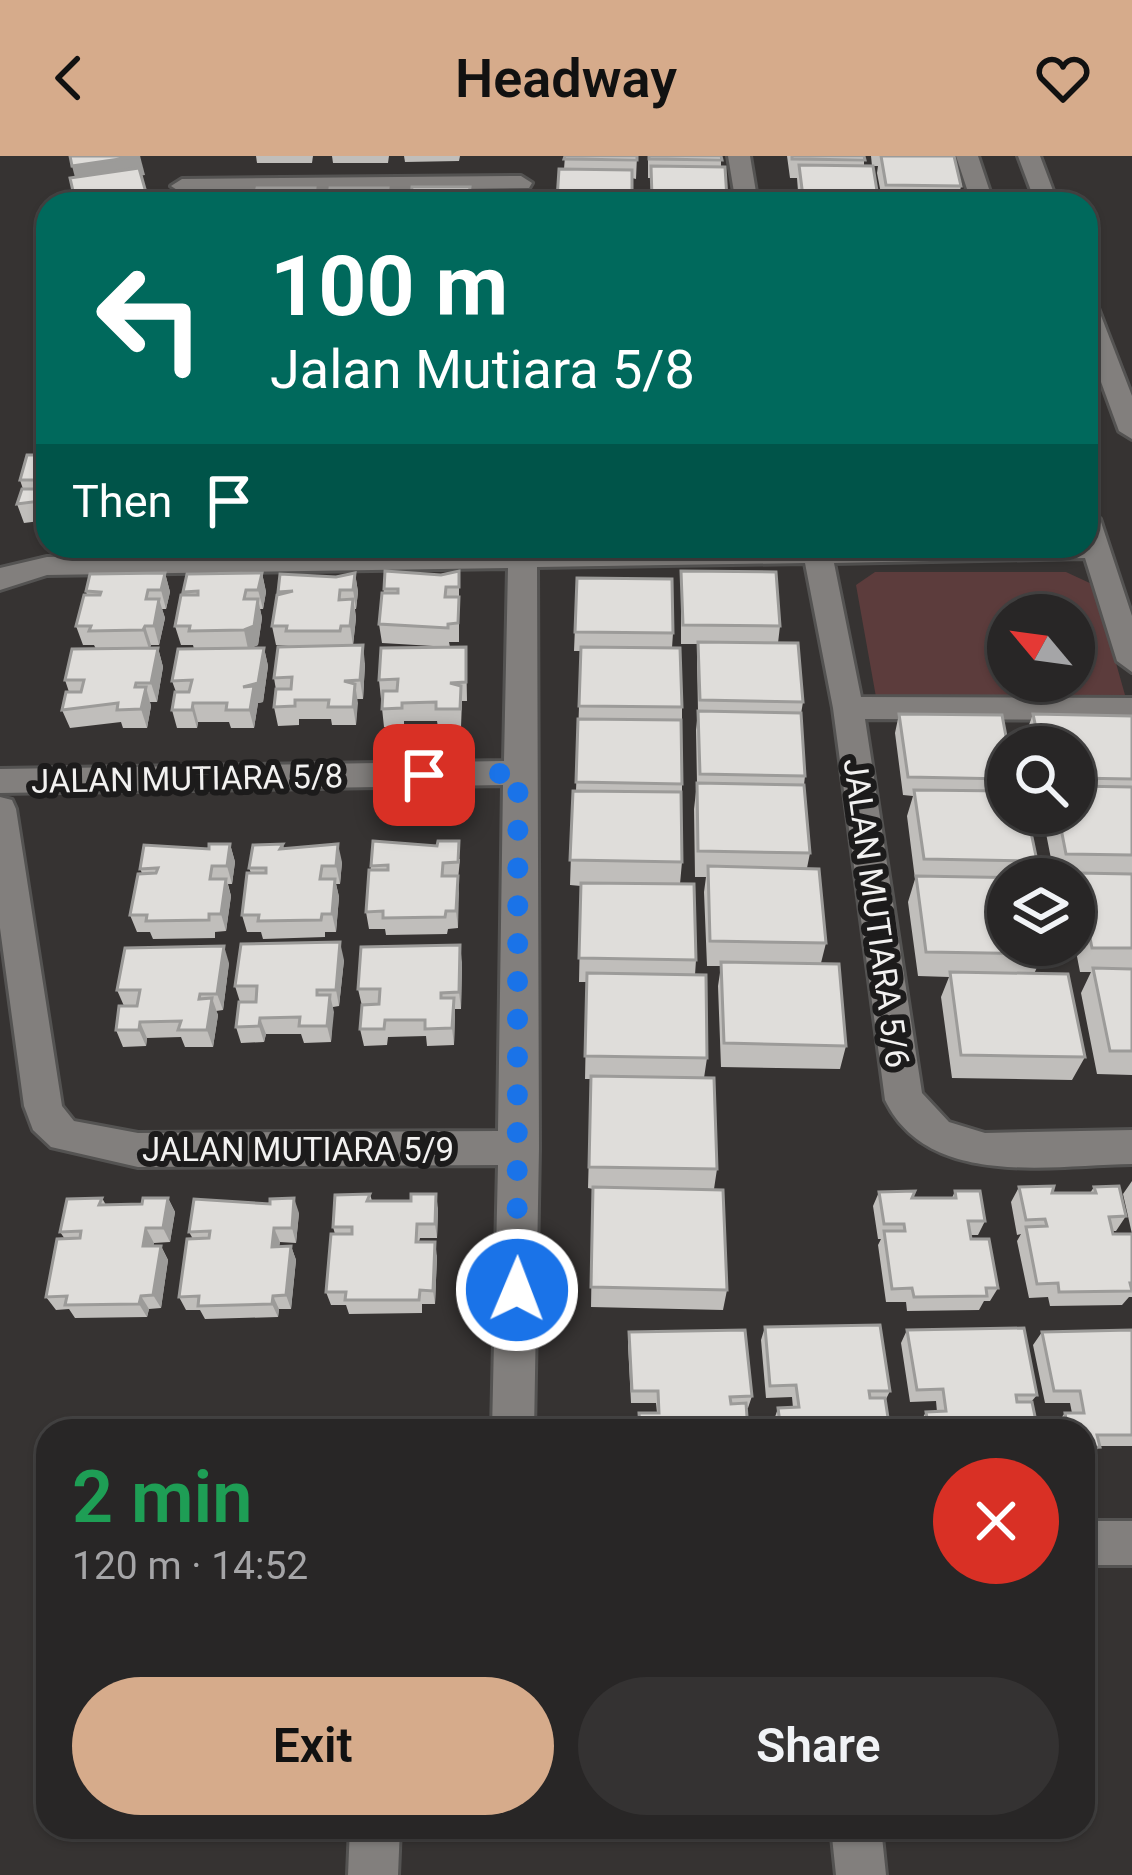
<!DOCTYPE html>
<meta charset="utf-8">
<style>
:root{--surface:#282626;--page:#343232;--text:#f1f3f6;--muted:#a5a5a7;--line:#444343;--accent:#d6ab8b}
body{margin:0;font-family:Roboto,sans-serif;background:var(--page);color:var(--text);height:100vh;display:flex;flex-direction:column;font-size:45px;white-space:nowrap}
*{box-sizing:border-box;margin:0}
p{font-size:39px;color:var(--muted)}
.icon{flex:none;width:66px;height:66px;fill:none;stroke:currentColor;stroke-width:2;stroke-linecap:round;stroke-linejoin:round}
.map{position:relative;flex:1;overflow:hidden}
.drawer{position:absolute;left:36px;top:1263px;width:1059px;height:420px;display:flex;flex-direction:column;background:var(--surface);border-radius:36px;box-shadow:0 3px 9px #0004,0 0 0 3px var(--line)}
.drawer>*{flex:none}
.hud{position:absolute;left:36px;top:36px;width:1062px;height:366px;border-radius:36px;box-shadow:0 3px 9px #0004,0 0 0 3px var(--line);background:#00695c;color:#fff;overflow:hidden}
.needle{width:78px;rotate:299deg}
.tools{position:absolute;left:987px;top:438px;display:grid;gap:24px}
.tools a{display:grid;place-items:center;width:108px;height:108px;border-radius:50%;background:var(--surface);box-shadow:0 3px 9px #0004,0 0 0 3px var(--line);font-size:60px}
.pin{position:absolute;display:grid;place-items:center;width:102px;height:102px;color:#fff;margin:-51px;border-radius:24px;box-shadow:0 6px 18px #0006}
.me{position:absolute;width:132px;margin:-66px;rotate:1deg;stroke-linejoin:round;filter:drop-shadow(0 0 9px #0008)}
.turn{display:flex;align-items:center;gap:42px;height:252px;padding:0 36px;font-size:54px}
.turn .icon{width:156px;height:156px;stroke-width:2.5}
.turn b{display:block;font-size:84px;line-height:102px}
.then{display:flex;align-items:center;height:114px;padding:0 36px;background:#0003;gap:24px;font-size:45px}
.round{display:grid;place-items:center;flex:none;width:126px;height:126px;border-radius:63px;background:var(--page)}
.overview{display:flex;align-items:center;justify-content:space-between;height:204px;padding:0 36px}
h1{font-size:72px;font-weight:600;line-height:90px;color:#1e9e55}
.button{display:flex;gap:24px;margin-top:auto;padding:24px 36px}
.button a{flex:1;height:138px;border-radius:72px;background:var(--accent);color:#111;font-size:48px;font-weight:600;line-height:138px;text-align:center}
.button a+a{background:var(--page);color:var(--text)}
header{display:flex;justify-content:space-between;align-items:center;height:156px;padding:0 36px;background:var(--accent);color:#111;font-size:54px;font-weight:600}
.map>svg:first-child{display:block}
</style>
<header><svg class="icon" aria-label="back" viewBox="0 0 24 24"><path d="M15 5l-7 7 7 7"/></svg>Headway<svg class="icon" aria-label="heart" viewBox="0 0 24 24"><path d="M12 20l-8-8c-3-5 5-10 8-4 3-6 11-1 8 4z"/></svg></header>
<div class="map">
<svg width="1132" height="1719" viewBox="0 0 1132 1719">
<rect width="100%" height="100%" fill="#363332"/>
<path fill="#5c3c3c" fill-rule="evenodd" d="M875 416H1066L1094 429 1125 539 876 541 856 429ZM1008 459H1074V525H1008Z"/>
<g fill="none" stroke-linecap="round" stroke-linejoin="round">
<g stroke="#545352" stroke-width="6">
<g id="minor">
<path d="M728 0H750L758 48H736Z"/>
<path d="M956 0H978L994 48H972Z"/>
<path d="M521 20 532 27 529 32 182 37 171 30 182 23Z"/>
<path d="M1086 354 1100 363 1132 460V516L1117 505 1085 402 834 407 861 541 1132 542V564L865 563 922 937 949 966 985 977 1132 974V1008C1051 1009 928 1033 885 944L833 552 805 407 537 411 539 992 534 1275H492L498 1009 138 1011 51 991 33 974 24 950 0 772V641L12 644 16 653 62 950 74 965 138 977 498 975 503 629 0 637V613L504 605 508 412 47 419 0 434V412L47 401 704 390H1086Z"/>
<rect x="1083" y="1365" width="49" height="44"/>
<path d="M350 1671H400L398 1719H348Z"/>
<path d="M831 1671H881L886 1719H836Z"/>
</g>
</g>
<g stroke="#545352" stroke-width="6">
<g id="tertiary">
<path d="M1018 0H1040L1058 48H1036Z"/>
<path d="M1086 145 1098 152 1132 240V283L1119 275 1086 185Z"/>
</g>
</g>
<use href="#minor" fill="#827f7d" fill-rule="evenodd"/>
<use href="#tertiary" fill="#827f7d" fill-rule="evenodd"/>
</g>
<g fill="#c0bebb">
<path d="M256 0H313L312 7H257Z"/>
<path d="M332 0H389L388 7H333Z"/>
<path d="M404 0H460L459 5 405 6Z"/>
<path d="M565 0H637L636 23 632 22V48H557L559 13H564Z"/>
<path d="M648 0H721V11L726 48H651V22H648Z"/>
<path d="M787 0H864V10H872L871 0H954L961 30 959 40 970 48H883L877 17 878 10H873L878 41 876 48H799L797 22H790Z"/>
<path d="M48 259V298L42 279Z"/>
<path d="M48 299V364L24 367 17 348 23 333 20 324Z"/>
<path d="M459 415V486H449L450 491 382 487 379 468 384 433Z"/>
<path d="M681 415 780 470 778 487 803 546 801 558 805 620 804 629 810 697 807 712 826 787 821 807 846 890 840 913 721 911 718 830 721 810H707L704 736 706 721H695L694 653 697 627 696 574 698 555 697 505 698 488H681Z"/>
<path d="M165 417 170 436 166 453H162L165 462 159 489H151L150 492H158L163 511 157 546H150L151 550 147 572H123L121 566 70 572 62 554 69 536 65 524 96 493 94 489H83L76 470 87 439 86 435Z"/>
<path d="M262 417 266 436 263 453H260L262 462 258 489 251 492H264L268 510 263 546 258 547 254 572H231L229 566H198L197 572H177L172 554 176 536 172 525 194 493 193 489H181L175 470 184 439 183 436Z"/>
<path d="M355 417 358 436 356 453H355L356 462 353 489 365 508 363 543H357L356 569H332L331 563H299V569L278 570 274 551 276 534 274 522 289 490 276 489 272 470 278 436Z"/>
<path d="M577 422 673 477 672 492 682 551V706L680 728 696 804 695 819 707 902 704 922 717 1013 714 1033 727 1134 723 1154 591 1151 593 1033 588 1032 591 923H585L587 826H579L581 730 570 729 573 635H576L581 495H574Z"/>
<path d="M466 491 467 545H462L461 571H438L437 565H404V571H384L379 524Z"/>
<path d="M899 558 1008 591V657L1037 705 1030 723 1043 798 1034 818 1085 901 1072 924 952 922 941 841 949 821 918 820 908 746 915 723 907 660 913 640 903 639 895 577Z"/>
<path d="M1033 558 1132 560V919L1097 918 1081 837 1091 816H1080L1074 785V723H1055L1042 657H1074V591H1029L1026 577Z"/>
<path d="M230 688 235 706 232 728H228L231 740 226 775 215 776V782L153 783 150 776H137L130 759 142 717 140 713Z"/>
<path d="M283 688 284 693 342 706 340 728H336L339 741 336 776H325V781L263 783 261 776H247L242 759 251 717 249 712Z"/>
<path d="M460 703 458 724V772L448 773 447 778 386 779 385 773H369L366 756 371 710Z"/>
<path d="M344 804 339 850 333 851 331 886 304 887 301 878H266L264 886 241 887 236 871 240 846 235 830Z"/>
<path d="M462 806 461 853H455L454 889 427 890 426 880 388 881 387 889 364 890 360 873 362 850 358 833Z"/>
<path d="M229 807 223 854 216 855 218 859 213 891H185L181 881 147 882 146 890 123 891 116 874 124 850 117 834Z"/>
<path d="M1132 1025V1141H1129L1122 1149 1050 1150 1048 1141 1029 1142 1017 1085 1021 1078 1017 1079 1011 1046 1019 1031 1052 1037H1090L1094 1031 1126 1060 1116 1075H1112L1113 1078H1132L1123 1038Z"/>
<path d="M955 1035 985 1065 978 1079H970L998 1132 990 1145H984L979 1154 907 1155 906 1146H886L878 1089 881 1083H878L873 1050 879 1036 912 1042H952Z"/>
<path d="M370 1038 372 1045 438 1052 437 1082H420L419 1086 437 1100 435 1148H422V1157L349 1158 346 1149H331L326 1136 335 1078 333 1071Z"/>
<path d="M102 1042 106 1049 142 1048 168 1042 175 1056 170 1086 154 1087 153 1090H161L168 1104 161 1152 149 1153 147 1161 75 1162 69 1153 56 1154 46 1141 65 1083 60 1076Z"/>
<path d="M299 1057 296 1087 280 1086 279 1090H291L296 1104 291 1153H279L278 1161 205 1163 200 1154H186L179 1141 193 1083 189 1076Z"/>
<path d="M765 1171 890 1235 885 1245 890 1275H775L774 1264 778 1252H793L792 1241 766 1242 761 1184Z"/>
<path d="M907 1174 1037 1239 1031 1246 1038 1275H920L919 1268 926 1256H937L936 1245 910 1246 901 1187Z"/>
<path d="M1132 1174V1290H1100L1089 1303H1083V1275H1056L1055 1269 1065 1257H1072L1070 1247H1045L1033 1189 1042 1176Z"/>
<path d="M629 1176 752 1240 748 1252H746L748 1275H638L639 1257H657L656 1247H631L628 1189Z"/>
</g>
<g fill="#9c9b99">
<path d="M140 0 145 19 77 29 72 10Z"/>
<path d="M147 40 149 48H94Z"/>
<path d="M165 417 170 436 166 453 161 434Z"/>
<path d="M262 417 266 436 263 453 258 434Z"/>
<path d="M355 417 358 436 356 453 353 434Z"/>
<path d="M159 443 165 462 159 489 154 470Z"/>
<path d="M258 443 262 462 258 489 248 493 244 474Z"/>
<path d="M353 443 356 462 353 489 350 470Z"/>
<path d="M145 470 151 489 149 493 143 474Z"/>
<path d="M363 489 365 508 363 543 360 524Z"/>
<path d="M158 492 163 511 157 546 151 527Z"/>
<path d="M264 492 268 510 263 546 258 547 254 572 243 531Z"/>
<path d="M355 528 358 547 356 569 353 551Z"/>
<path d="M146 531 151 550 147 572 141 553Z"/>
<path d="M193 547 198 566 197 572 192 554Z"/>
<path d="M230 688 235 706 232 728 227 710Z"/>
<path d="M338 688 342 706 340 728 336 710Z"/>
<path d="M458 720 459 737 458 772 456 755Z"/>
<path d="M226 723 231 740 226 775 221 758Z"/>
<path d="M335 723 339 741 336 776 332 758Z"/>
<path d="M340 786 344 804 339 850 336 834Z"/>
<path d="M460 789 462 806 461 853 459 836Z"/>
<path d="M224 790 229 807 223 854 217 838Z"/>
<path d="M330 839 334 856 331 886 327 870Z"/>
<path d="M212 842 218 859 213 891 207 874Z"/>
<path d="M454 842 455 858 454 889 452 872Z"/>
<path d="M260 862 266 878 264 886 259 870Z"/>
<path d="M140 866 147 882 146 890 139 874Z"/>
<path d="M436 1038 438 1052 437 1082 435 1068Z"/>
<path d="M168 1042 175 1056 170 1086 163 1072Z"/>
<path d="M294 1042 299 1057 296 1087 292 1072Z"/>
<path d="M146 1072 154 1087 151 1104 143 1090Z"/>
<path d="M274 1072 280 1086 277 1105 272 1091Z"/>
<path d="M435 1086 437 1100 435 1148 433 1135Z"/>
<path d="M161 1090 168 1104 161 1152 153 1139Z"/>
<path d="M291 1090 296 1104 291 1153 286 1139Z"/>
<path d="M141 1140 149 1153 147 1161 139 1148Z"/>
<path d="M273 1140 279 1153 278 1161 272 1148Z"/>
</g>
<g fill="#dfddda" stroke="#9c9b99" stroke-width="3">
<path d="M70 0H140L72 10Z"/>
<path d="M565 0H637V4L564 3Z"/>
<path d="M649 0H721L722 4 649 3Z"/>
<path d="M792 0H864L865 4 792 3Z"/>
<path d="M881 0H954L961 30 886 29Z"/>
<path d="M799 9 873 10 878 41H803Z"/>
<path d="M651 10 725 11 727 43 652 42Z"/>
<path d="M139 12 147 40 94 48H76L70 22Z"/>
<path d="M559 13 632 14V45L557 44Z"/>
<path d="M412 31H470L469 40 459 41V47L469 48H410Z"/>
<path d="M257 32H315L314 42H303L302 48H313H253Z"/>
<path d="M330 32H388L387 42H377V48H387H327L328 45H342L329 43Z"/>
<path d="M893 39 968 40 970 48H895Z"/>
<path d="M48 259V279H42Z"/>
<path d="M27 299H48V344L17 348 22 333H35L37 324H20Z"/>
<path d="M385 415 441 419 459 415V431H446L445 441H459L458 467 448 468V472L379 468 382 437H398V433H384Z"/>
<path d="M681 415 776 416 780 470 683 469Z"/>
<path d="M165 417 161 434H148L146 443H159L154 470H145L143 474 89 475 91 470H76L84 439H100L101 436 86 435 90 418Z"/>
<path d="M262 417 258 434H246L244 443H258L254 470 244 474 189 475 190 470H175L181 439H198V435L183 436 187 418Z"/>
<path d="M355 417 353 434H340L339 444 353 443 350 470H341L340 475H286L287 470H272L277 439 293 435 278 436 280 418 336 421Z"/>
<path d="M577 422 672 423 673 477 575 476Z"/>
<path d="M698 486 798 487 803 546 700 544Z"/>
<path d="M363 489 360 524 344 525 355 528 353 551H328L329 544H295V550L274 551 276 533H291L292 521 274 522 278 491Z"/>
<path d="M466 491V526L450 527 461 530 460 553H436V546L402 547V552L382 553 383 535H397L398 523 379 524 381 492Z"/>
<path d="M581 491 680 492 682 551 579 550Z"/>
<path d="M158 492 151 527H136L135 531H146L141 553 117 554 118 547 62 554 66 536H81L84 524H65L72 493Z"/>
<path d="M264 492 258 527 243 531 254 530 250 554H226L227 547H193L192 554H172L175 536H189L192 524 172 525 178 493Z"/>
<path d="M698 555 801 557 805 620 700 618Z"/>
<path d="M899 558 1002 559 1008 591V623L908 621Z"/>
<path d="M1033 558 1132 560V623L1074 622V591H1040Z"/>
<path d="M578 563 681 564 682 628 576 626Z"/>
<path d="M697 627 804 629 810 697 698 695Z"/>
<path d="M1074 630 1132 631V699L1066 698 1058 657H1074Z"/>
<path d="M914 634 1008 635V657H1027L1037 705 924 703Z"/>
<path d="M573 635 681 636 682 706 570 704Z"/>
<path d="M373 685 437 690 438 685H459L458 706 443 707 442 720H458L456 755H446L445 761 383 762V755L366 756 369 714H388V709L371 710Z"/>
<path d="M209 688H230L227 710H212L210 723H226L221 758H209V764L146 765 147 759H130L138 718 156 717 158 712 140 713 144 689 209 693Z"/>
<path d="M283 688 280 693 338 688 336 710H322L320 723H335L332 758H322L321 764 258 765 259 759H242L247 717H266V712H249L253 689Z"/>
<path d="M708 710 819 713 826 787 710 785Z"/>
<path d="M1077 717 1132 718V792H1092Z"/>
<path d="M916 720 1030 722 1008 723V789H1042L1043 798 926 796Z"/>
<path d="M581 727 694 728 696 804 579 802Z"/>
<path d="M340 786 336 834H317V839H330L327 870H299L300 861 260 862 259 870 236 871 239 846H256L257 830H235L241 788Z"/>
<path d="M460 789 459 836 441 837V842H454L452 872 425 873V864H385L384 873H360L362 849 379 848 380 833H358L361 791Z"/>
<path d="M224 790 217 838H200L199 843 212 842 207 874H178L181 865 140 866 139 874H116L119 850H137L140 834H117L125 792Z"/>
<path d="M721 806 839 808 846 890 724 887Z"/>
<path d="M1093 812 1132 813V895H1110Z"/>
<path d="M950 816 1068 818 1085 901 961 899Z"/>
<path d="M587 817 706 819 707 902 585 900Z"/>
<path d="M591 920 714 922 717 1013 589 1011Z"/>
<path d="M1054 1030 1052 1037H1096L1094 1031 1119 1030 1126 1060 1109 1061 1113 1078H1132V1127H1130L1132 1135 1059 1136 1058 1127 1037 1128 1026 1071 1047 1070 1045 1063 1026 1064 1019 1031Z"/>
<path d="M593 1031 723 1034 727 1134 591 1131Z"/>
<path d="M915 1035 912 1042H956L955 1035H980L985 1065H968L971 1083H989L998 1132H986L987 1140 914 1141 912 1132 892 1133 884 1075H905L904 1068H884L879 1036Z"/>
<path d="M370 1038 367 1045H411V1038H436L435 1068H417L416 1086H435L433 1135 420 1134 419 1144H345L346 1136H326L331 1078H352V1071H333L335 1039Z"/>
<path d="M102 1042 99 1049 142 1048 143 1042H168L163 1072H146L143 1090H161L153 1139 141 1140 139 1148 65 1149 67 1140 46 1141 57 1083 80 1082 81 1075 60 1076 67 1043Z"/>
<path d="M294 1042 292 1072H274L272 1091 291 1090 286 1139 273 1140 272 1148 198 1150 199 1140 179 1141 187 1083 209 1082 210 1075 189 1076 194 1043 270 1048V1043Z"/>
<path d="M880 1169 890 1235H869L870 1242H885L890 1275H856V1273L781 1275 778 1252 799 1251 796 1229 770 1230 765 1171Z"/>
<path d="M1024 1172 1037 1239H1016L1017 1246H1032L1038 1275H929L926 1256 946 1255 943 1233 917 1234 907 1174Z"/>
<path d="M745 1174 752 1240 730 1241 731 1248 746 1247 748 1275H640L639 1257H659L658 1235H632L629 1176Z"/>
<path d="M1132 1174V1279H1097L1100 1291 1083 1292V1275H1068L1065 1257H1084L1080 1235H1054L1042 1176Z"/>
</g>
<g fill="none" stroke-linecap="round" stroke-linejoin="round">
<path stroke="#1a73e8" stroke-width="21" stroke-dasharray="0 37.8" d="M424 619 518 617 517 1134"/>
</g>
<g text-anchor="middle" stroke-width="12" stroke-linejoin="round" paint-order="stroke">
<g font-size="33" fill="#f2f1f0" stroke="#1c1b1b">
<text transform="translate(187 622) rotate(-1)" y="12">JALAN MUTIARA 5/8</text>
<text transform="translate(877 757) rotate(82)" y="12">JALAN MUTIARA 5/6</text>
<text x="298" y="1005">JALAN MUTIARA 5/9</text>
</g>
</g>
</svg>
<div class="tools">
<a><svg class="needle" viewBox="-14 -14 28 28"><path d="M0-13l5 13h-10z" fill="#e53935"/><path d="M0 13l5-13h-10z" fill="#a5a5a7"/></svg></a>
<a><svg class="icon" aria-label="search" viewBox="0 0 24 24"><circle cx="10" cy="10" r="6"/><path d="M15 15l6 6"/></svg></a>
<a><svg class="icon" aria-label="layers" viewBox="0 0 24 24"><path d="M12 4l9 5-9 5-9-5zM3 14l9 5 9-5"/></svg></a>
</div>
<div class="pin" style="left:424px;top:619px;background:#d93025"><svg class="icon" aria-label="arrive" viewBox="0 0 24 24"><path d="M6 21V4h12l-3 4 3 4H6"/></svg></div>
<svg class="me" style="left:517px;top:1134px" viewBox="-20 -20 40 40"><circle r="17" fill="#1a73e8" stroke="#fff" stroke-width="3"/><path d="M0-11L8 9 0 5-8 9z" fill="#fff"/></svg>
<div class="hud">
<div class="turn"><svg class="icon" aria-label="left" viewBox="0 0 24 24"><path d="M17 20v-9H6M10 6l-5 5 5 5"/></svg><div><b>100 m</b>Jalan Mutiara 5/8</div></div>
<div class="then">Then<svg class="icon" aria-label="arrive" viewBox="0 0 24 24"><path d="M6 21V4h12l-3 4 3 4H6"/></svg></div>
</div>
<section class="drawer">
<div class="overview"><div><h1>2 min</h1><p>120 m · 14:52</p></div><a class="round" style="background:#d93025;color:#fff"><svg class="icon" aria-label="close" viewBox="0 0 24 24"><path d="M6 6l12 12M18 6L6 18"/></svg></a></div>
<div class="button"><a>Exit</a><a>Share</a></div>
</section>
</div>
